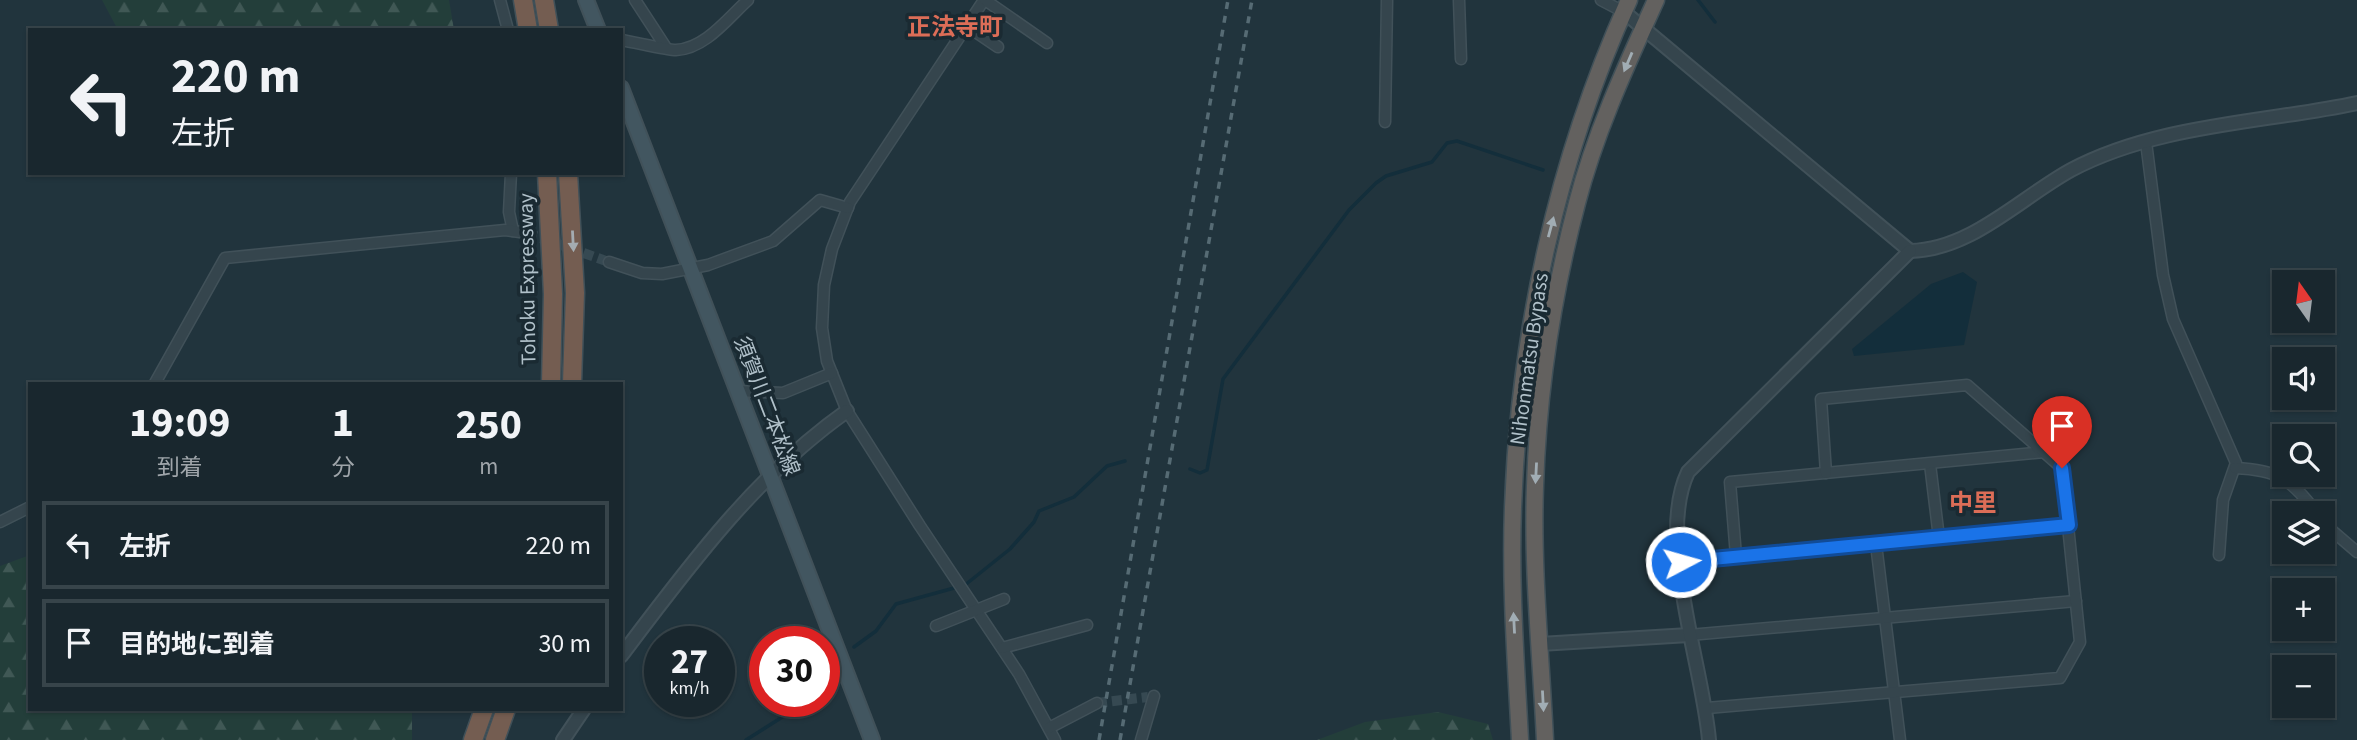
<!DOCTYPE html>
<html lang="ja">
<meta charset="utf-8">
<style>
:root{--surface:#19272e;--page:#26333a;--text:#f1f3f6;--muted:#9fa5aa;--line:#37444a}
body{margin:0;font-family:"Source Sans 3","Noto Sans JP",sans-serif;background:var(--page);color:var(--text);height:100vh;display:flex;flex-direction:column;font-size:26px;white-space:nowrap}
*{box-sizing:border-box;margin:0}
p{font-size:23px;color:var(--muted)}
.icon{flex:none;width:38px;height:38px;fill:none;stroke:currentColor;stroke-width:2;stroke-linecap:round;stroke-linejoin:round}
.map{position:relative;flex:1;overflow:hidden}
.side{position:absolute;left:28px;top:382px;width:595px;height:329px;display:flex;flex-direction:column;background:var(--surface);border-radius:0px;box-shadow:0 2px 5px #0004,0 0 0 2px var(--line)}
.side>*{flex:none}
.guide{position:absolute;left:28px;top:28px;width:595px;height:147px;border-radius:0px;box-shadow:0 2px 5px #0004,0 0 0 2px var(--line);background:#19272e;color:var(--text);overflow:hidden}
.needle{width:46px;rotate:346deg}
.fabs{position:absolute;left:2272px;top:270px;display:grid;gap:14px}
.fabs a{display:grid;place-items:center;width:63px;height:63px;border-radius:0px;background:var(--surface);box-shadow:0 2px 5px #0004,0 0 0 2px var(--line);font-size:35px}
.speed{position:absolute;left:644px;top:626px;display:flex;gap:14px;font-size:35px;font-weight:700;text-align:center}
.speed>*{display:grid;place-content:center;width:91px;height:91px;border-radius:50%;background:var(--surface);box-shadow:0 2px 5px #0004,0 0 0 2px var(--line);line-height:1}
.speed small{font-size:18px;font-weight:400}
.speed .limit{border:10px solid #d22;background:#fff;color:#111}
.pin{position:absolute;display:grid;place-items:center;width:60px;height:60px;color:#fff;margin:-72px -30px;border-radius:50% 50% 50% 0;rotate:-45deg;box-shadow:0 0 7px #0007}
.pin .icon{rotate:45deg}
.me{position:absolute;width:77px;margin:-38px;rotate:84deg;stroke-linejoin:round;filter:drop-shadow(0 0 5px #0008)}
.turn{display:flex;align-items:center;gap:24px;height:147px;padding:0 28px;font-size:32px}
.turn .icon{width:91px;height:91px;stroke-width:2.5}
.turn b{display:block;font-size:49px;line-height:60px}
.eta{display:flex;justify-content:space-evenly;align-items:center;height:119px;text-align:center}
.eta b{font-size:42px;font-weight:700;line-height:49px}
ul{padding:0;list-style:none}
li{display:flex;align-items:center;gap:21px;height:88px;margin:0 14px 10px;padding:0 14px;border:4px solid var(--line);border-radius:0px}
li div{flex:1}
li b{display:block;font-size:26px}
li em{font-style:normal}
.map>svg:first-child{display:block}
</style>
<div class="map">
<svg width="2357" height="740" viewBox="0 0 2357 740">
<defs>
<pattern id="forest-firs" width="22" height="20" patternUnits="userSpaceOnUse" patternTransform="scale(1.75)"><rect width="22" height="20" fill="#233e3a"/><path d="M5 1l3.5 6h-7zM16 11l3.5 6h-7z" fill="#405855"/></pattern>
</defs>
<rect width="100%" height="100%" fill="#21343d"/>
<g fill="url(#forest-firs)">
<path d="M102 0H449L454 30H118Z"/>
<path d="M30 555V709H412V740H0V566Z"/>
<path d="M1438 712 1488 724 1493 740H1317L1365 722Z"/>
</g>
<path fill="#132e3b" d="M1963 272 1977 282 1964 345 1854 356 1852 349 1931 284Z"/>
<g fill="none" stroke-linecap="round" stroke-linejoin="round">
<g stroke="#132e3b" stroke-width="3.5">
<path d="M1698 0 1715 22"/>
<path d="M1190 469 1200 473 1207 470 1223 379 1349 210 1376 183 1386 176 1432 162 1447 143 1457 141 1543 170"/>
<path d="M854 647 876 631 896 604 965 585 1010 549 1034 522 1039 511 1074 497 1107 466 1125 461"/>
<path d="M824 678 827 674"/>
<path d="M746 740 806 702"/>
</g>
<g stroke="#364952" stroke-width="10" stroke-dasharray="10 5" stroke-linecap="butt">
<path d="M527 233 609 262"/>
<path d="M1097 703 1148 697"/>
</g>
<g stroke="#415159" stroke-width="13">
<g id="minor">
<path d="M500 0 508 30"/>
<path d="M635 0 665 46"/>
<path d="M984 0 850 202 832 249 824 285 822 328 827 361 847 411 920 526 1019 674 1055 740"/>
<path d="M985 0 1047 43"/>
<path d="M1459 0 1461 59"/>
<path d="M1601 0 1624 12"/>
<path d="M967 26 998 47"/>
<path d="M621 40C634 42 667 50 676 50 705 49 728 18 748 0"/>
<path d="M1385 122 1387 0"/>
<path d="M2146 142 2163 275 2173 319 2236 463 2223 500 2219 555"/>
<path d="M511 173 509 212 513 231"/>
<path d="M609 262 642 273 662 274 708 265 773 241 820 200 848 208"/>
<path d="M155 383 225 258 505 230 527 233"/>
<path d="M738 391 783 393 832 373"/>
<path d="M1930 464 1939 538"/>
<path d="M2235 468C2278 470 2290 478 2317 513"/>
<path d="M0 522 30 507"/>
<path d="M2322 522 2357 552"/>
<path d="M1876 544 1900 740"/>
<path d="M1736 556 1730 482 2045 452"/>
<path d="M1681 562 2069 525"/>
<path d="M936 626 1004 599"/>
<path d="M1689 635 2076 601"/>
<path d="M1002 648 1087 625"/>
<path d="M1707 708 2060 678 2080 642 2062 468 1967 385 1821 399 1826 473"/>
<path d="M1049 728 1097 703"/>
<path d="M1141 740 1154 696"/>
</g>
</g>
<g stroke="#415159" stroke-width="16">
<g id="tertiary">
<path d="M1624 12 1910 251C1971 250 2020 198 2071 170 2158 124 2263 123 2357 103"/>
<path d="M1540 644 1689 635"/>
<path d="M621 656C688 567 756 475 847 411"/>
<path d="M563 740 584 709"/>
<path d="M1709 740C1703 666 1656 539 1688 472L1910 251"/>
</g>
</g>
<g stroke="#415159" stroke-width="18">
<g id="secondary">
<path d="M586 0 598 30"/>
<path d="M621 88 872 740"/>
</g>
</g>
<g stroke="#405058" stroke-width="19">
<g id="trunk">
<path d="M1520 740C1516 663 1510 585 1513 507 1519 333 1557 159 1629 0"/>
<path d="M1545 740C1541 656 1532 570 1535 486 1538 391 1553 294 1577 203 1595 133 1626 66 1656 0"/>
</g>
</g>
<g stroke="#405058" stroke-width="21">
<g id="motorway">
<path d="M523 0 528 30"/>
<path d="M544 0 549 30"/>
<path d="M547 173 553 294 551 383"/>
<path d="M568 173 575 293 572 383"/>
<path d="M473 740 484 709"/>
<path d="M495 740 506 709"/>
</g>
</g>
<use href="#minor" stroke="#35454d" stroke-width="10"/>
<use href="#tertiary" stroke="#35454d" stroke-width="12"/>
<use href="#secondary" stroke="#425660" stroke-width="14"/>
<use href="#trunk" stroke="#63615f" stroke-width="16"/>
<use href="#motorway" stroke="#745d51" stroke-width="18"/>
<g stroke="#566b74" stroke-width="3.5" stroke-dasharray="7 7" stroke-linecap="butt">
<path d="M1099 740 1228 0"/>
<path d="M1120 740 1252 0"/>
</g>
</g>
<defs><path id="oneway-solid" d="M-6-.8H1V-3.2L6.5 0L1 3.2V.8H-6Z" transform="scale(1.75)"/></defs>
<g fill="#a1adb4">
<use href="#oneway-solid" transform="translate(1628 62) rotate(113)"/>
<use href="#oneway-solid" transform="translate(1551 227) rotate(-75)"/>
<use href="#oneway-solid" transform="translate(1536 473) rotate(93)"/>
<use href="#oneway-solid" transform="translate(1514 623) rotate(-93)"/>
<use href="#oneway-solid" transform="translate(1543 701) rotate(87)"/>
</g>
<use fill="#a4acb1" href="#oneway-solid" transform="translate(573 241) rotate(87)"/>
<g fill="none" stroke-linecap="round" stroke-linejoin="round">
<g stroke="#114b97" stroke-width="18">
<path id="route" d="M1681 562 2069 525 2062 468"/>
</g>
<use href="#route" stroke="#1a73e8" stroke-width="12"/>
</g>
<g text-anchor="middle" stroke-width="7" stroke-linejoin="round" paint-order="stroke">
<g font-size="21" fill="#b0c0c9" stroke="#1a2a32">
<text transform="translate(527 279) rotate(-91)" y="7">Tohoku Expressway</text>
<text transform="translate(1529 359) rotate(-82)" y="7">Nihonmatsu Bypass</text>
<text transform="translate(767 406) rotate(69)" y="7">須賀川二本松線</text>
</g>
<g font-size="24" font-weight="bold" fill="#dc6d57" stroke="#1a2a32">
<text x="955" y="35">正法寺町</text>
<text x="1973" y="511">中里</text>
</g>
</g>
</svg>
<div class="fabs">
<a><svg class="needle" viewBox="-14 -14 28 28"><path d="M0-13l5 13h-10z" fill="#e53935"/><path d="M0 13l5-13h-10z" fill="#9fa5aa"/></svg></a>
<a><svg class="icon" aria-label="sound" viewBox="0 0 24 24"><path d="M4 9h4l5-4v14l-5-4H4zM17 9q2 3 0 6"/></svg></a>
<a><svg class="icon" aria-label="search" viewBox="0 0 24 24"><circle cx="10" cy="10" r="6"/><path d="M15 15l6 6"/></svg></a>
<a><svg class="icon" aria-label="layers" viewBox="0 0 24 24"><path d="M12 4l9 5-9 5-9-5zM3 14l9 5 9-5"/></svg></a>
<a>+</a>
<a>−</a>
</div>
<div class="speed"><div>27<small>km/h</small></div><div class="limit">30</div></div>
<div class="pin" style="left:2062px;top:468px;background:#d93025"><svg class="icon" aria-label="arrive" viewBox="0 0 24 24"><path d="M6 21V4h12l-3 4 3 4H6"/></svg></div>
<svg class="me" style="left:1681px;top:562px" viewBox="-20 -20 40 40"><circle r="17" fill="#1a73e8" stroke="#fff" stroke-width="3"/><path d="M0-11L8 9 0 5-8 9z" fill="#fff"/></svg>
<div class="guide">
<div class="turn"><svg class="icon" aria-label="left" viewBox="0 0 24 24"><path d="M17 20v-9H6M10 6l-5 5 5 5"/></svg><div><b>220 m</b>左折</div></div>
</div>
<section class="side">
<div class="eta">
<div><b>19:09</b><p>到着</p></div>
<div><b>1</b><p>分</p></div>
<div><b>250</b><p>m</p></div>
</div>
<ul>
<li><svg class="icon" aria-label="left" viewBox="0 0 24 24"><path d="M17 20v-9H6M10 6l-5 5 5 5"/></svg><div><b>左折</b></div><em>220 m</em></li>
<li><svg class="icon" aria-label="arrive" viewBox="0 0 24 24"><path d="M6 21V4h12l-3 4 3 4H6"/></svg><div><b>目的地に到着</b></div><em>30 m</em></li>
</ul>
</section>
</div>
